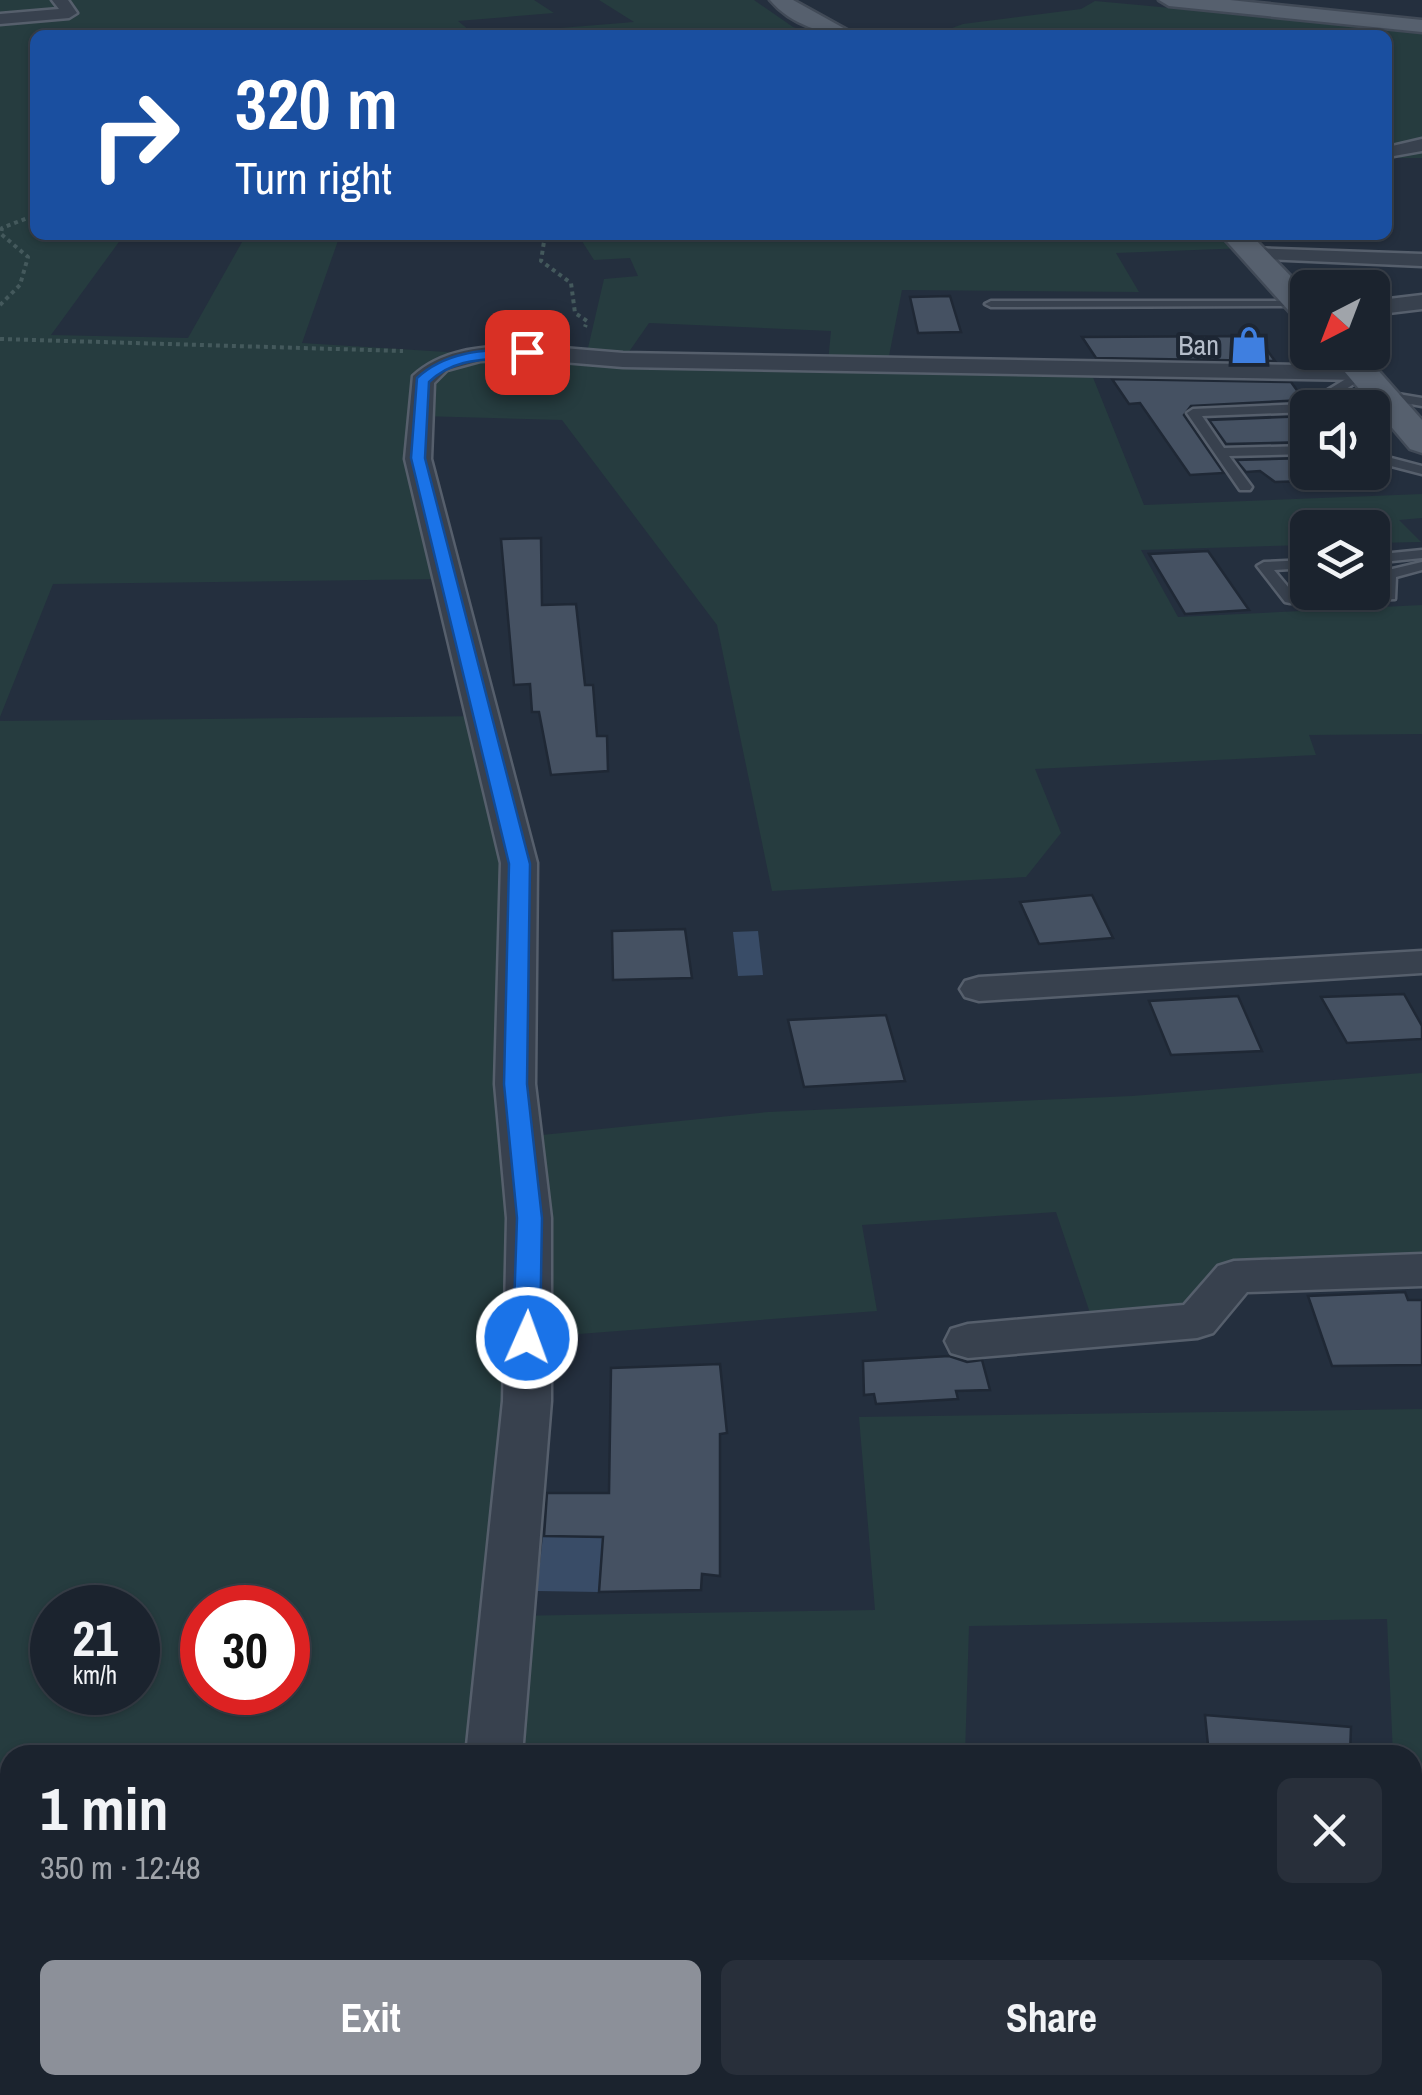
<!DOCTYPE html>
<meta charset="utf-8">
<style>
:root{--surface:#1b232e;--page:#282f3a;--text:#f1f3f6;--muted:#a0a4aa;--line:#39404a;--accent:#8c9099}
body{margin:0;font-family:"Archivo Narrow",sans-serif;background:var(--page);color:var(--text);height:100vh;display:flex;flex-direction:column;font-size:38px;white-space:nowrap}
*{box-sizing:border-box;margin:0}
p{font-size:32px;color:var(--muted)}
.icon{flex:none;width:55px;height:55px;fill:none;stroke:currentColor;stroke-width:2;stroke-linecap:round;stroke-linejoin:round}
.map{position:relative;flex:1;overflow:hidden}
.panel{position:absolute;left:0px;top:1745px;width:1422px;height:350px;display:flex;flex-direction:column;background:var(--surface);border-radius:30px 30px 0 0;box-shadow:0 2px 8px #0004,0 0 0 2px var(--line)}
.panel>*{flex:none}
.banner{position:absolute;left:30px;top:30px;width:1362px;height:210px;border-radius:15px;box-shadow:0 2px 8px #0004,0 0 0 2px var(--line);background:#1a4fa0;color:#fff;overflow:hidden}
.needle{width:65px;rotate:222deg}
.controls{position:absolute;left:1290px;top:270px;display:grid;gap:20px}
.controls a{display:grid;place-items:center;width:100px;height:100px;border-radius:15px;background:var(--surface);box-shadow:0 2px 8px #0004,0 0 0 2px var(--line);font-size:50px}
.speed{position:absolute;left:30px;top:1585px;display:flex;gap:20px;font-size:50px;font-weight:700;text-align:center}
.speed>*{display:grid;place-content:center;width:130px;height:130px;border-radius:50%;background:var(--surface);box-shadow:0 2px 8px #0004,0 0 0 2px var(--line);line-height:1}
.speed small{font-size:25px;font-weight:400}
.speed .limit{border:15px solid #d22;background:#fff;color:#111}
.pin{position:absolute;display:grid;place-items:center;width:85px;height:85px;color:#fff;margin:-42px;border-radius:20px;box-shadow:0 5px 15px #0006}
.me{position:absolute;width:110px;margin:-55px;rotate:2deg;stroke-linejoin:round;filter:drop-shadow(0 0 8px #0008)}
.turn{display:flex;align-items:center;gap:35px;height:210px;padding:0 40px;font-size:45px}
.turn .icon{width:130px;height:130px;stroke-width:2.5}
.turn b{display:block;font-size:70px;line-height:85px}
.round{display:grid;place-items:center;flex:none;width:105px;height:105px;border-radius:15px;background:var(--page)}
.overview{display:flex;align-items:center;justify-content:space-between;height:170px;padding:0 40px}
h1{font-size:60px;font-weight:700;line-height:75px}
.primary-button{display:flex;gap:20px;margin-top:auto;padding:20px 40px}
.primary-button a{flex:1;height:115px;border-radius:15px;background:var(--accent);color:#fff;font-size:40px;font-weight:700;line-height:115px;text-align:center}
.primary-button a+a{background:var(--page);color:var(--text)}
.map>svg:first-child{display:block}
</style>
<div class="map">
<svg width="1422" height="2095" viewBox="0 0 1422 2095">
<rect width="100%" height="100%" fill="#242f3e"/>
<g fill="#263c3f" fill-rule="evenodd">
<path d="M0 0H534L554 13 458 21 475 35 634 22 599 0H754L793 27 817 35H35V235H124L51 335 188 338 246 235H340L302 343 479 354 588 348 604 279 638 276 630 258 594 260 578 235H1235L1247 248 1116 253 1139 292 902 290 887 366 1090 370 1144 505 1422 494V518L1399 520 1421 542 1373 543 1372 528H1308L1307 545 1141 550 1178 617 1422 605V734L1309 735 1316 755 1035 769 1061 833 1026 877 772 891 717 625 562 420 420 416 443 579 53 584 0 717ZM649 323 831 331 828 362 624 359Z"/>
<path d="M1095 1 1422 31V158H1400L1388 152V35H933L963 24 1081 9Z"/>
<path d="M489 716 519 863 522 1137 768 1112 1132 1096 1422 1073V1263L1221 1269 1195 1313 1092 1319 1056 1212 862 1225 877 1311 527 1338 507 1616 875 1610 859 1417 1422 1409V1911L1413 1910 1412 1755H1393L1387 1619 969 1626 965 1755H10V2085H734L565 2095H0V721ZM52 1608H138V1692H52ZM202 1608H288V1692H202Z"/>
</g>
<g fill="#394c67">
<path d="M758 931 763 975 738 976 733 932Z"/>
<path d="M543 1536 603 1537 599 1592 537 1591Z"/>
</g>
<g fill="#455162" stroke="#1f2835" stroke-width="2.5">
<path d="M950 296 961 332 918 333 910 297Z"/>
<path d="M1257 336 1275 361 1096 358 1082 337Z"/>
<path d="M1112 379 1291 382 1304 400 1191 406 1184 415 1224 473 1190 475 1140 403 1129 404Z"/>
<path d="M1308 416V442L1226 444 1209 420Z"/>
<path d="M1308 458V481L1275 482 1260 471 1246 472 1236 460Z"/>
<path d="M541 538 542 605 576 604 585 685H593L597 736H607L608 771 551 775 539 712H532L530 684 514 685 501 539Z"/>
<path d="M1208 551 1249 610 1185 614 1149 554Z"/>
<path d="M1092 895 1113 938 1039 944 1020 902Z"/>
<path d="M685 929 692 978 613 980 612 931Z"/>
<path d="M1404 994 1422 1026V1039L1347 1043 1321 997Z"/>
<path d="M1238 996 1262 1051 1171 1055 1149 1001Z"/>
<path d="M886 1015 905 1081 804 1087 788 1020Z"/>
<path d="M1405 1292 1408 1300H1422V1365L1332 1366 1308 1296Z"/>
<path d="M949 1356 967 1362 982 1360 990 1390 956 1391 958 1399 876 1404 874 1394 864 1395 863 1361Z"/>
<path d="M720 1364 727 1433 720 1434V1576L702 1574 701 1590 599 1592 603 1537 544 1536 547 1493H609L611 1368Z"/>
<path d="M1205 1715 1351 1727 1350 1755H1209Z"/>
</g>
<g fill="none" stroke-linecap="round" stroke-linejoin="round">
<g stroke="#565f6c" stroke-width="5">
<g id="lane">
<path d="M1299 301 1305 304 1303 306 991 307 985 304 991 301Z"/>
<path d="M1362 369 1368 373 1366 376 1317 408H1308V412L1202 416 1224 448 1308 446V454L1229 456 1252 487 1250 490H1240L1187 413 1193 409 1305 404Z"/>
<path d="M1380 391 1422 398V406L1376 398 1374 395Z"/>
<path d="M1372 453 1422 466V474L1372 461Z"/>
<path d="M1422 550V558L1372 563V555Z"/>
<path d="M1308 560V568L1274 570 1294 594 1383 592 1384 571 1422 562V570L1396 577 1395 599 1290 603 1285 602 1257 566 1264 562Z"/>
</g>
</g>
<g stroke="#565f6c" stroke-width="5">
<g id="street">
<path d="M52 0H68L77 13 69 18 0 24V14L59 9Z"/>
<path d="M1422 139V151L1388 157V147Z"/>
<path d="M1252 248 1422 254V266L1245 258 1241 254 1245 250Z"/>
<path d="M1422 295V309L1372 315V301Z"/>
<path d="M527 345 623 353 1362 366 1374 373 1362 380 623 367 527 359 480 361 447 370 434 383 431 459 537 863 535 1084 551 1218V1401L522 1755H466L503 1401 507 1218 495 1084 501 863 405 459 413 376C445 347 486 347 527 345Z"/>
<path d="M1422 951V973L979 1001 965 997 960 989 965 981 979 977Z"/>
<path d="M1422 1254V1286L1247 1292 1213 1333 1197 1338 968 1358 951 1353 945 1341 951 1329 968 1324 1184 1305 1218 1266 1234 1261Z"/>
<rect x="1412" y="1885" width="10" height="56"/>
<path d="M410 2085H474L473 2095H409Z"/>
</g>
</g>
<g stroke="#414a57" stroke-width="5">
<g id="primary">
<path d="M770 0H793L856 35C824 35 791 25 770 0Z"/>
<path d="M1159 0H1230L1422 20V32L1169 6Z"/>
<path d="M1221 235H1251L1308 294V322L1297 320Z"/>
<path d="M1328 352H1362L1422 420V453L1410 449Z"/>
</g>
</g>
<g stroke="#44595c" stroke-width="4" stroke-dasharray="4 4" stroke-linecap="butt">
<path d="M545 235 541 261 571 283 575 313 587 321 585 327"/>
<path d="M0 305 20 285 28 257 1 234 2 228 35 215"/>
<path d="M0 339 403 351"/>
</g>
<use href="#lane" fill="#38414e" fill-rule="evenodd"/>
<use href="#street" fill="#38414e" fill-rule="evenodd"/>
<use href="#primary" fill="#56606e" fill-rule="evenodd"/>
</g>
<path fill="#1a73e8" stroke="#114b97" stroke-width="2.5" d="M527 348 534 352 532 355C494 361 458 354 429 382L425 458 530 864 527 1084 542 1218 540 1338 536 1345H517L513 1338 517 1218 504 1084 509 864 411 458 417 378C447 350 487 350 527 348Z"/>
<defs>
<g id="shop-bare" transform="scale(3)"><path d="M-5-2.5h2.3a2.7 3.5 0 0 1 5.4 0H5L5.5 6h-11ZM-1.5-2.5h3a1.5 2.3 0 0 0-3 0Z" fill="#3f7fe0" stroke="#1d2633" stroke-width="2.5" paint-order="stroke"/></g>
</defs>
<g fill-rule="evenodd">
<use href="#shop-bare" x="1249" y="345"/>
</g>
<g text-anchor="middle" stroke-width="8" stroke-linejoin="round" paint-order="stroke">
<g font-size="28" fill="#b4bcc9" stroke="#1d2633" text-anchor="end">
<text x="1219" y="355">Ban</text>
</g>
</g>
</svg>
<div class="controls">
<a><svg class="needle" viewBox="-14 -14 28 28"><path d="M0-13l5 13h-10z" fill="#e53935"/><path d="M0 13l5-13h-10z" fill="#a0a4aa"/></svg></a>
<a><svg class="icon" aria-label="sound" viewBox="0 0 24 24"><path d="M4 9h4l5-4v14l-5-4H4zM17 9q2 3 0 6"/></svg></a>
<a><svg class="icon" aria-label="layers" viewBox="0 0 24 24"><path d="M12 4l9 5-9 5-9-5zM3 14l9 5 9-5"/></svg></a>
</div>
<div class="speed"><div>21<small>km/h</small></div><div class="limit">30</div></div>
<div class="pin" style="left:527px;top:352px;background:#d93025"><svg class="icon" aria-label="arrive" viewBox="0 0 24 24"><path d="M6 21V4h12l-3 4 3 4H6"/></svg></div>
<svg class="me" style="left:527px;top:1338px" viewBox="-20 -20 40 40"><circle r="17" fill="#1a73e8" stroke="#fff" stroke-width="3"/><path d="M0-11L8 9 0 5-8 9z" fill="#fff"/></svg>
<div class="banner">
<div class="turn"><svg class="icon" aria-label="right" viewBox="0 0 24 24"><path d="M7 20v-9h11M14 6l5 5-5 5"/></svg><div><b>320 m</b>Turn right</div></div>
</div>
<section class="panel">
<div class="overview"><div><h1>1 min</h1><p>350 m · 12:48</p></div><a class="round"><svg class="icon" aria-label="close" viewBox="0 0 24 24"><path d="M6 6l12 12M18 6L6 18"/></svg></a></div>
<div class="primary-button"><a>Exit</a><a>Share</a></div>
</section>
</div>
